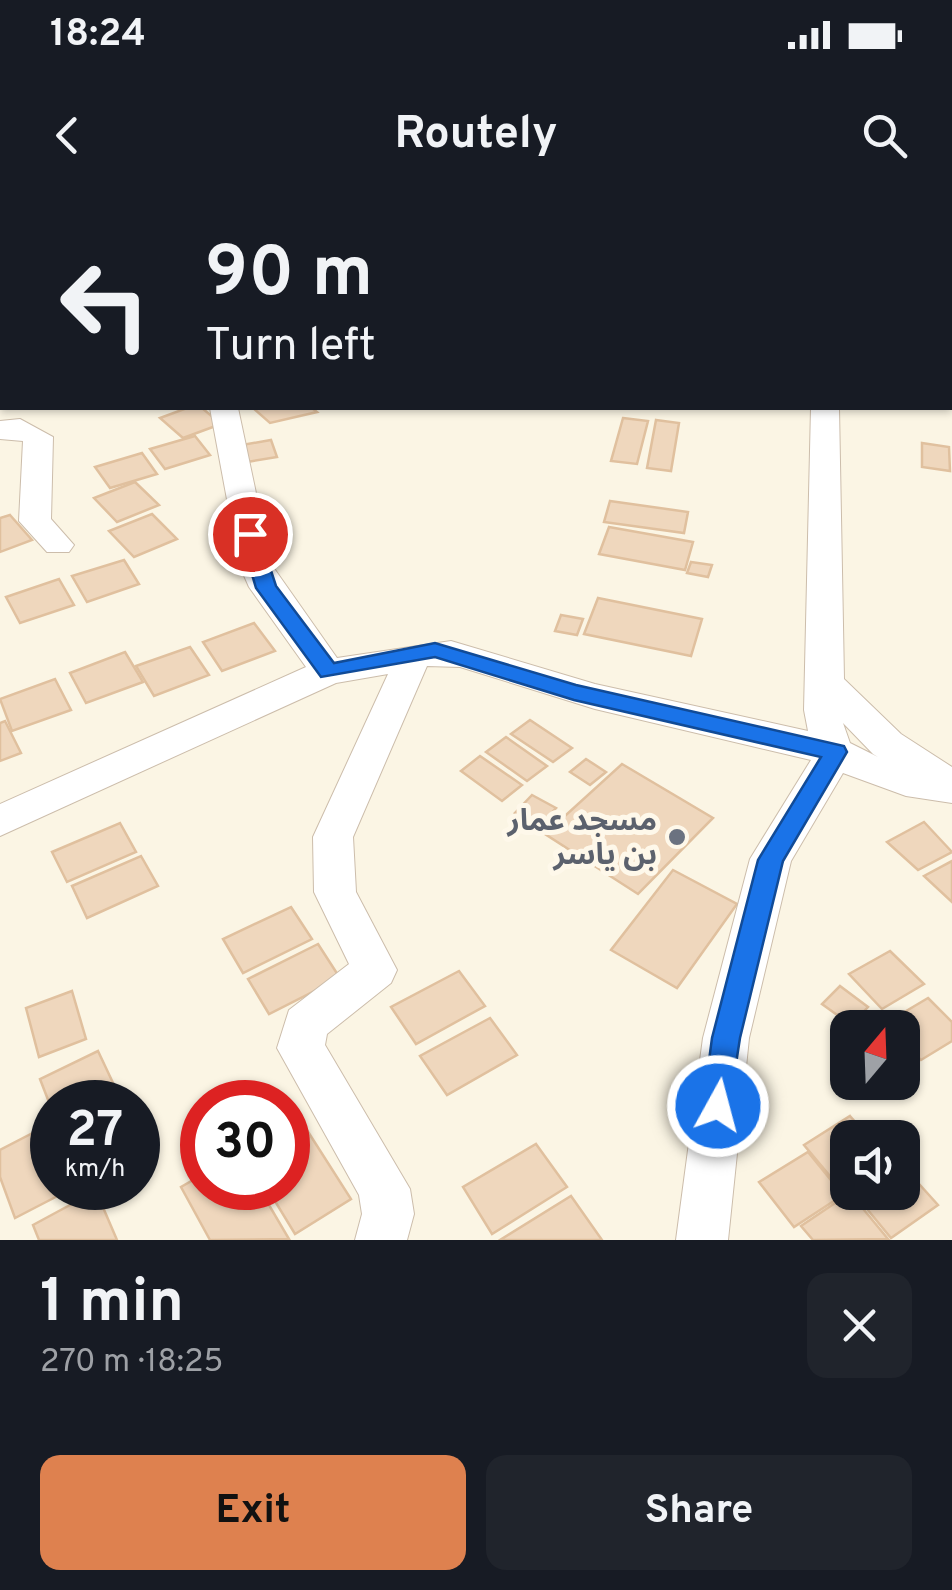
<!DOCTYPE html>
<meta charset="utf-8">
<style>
:root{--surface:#171b24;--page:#20242c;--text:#f1f3f6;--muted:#9ea1a6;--accent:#de814f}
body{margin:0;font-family:Overpass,"Noto Sans Arabic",sans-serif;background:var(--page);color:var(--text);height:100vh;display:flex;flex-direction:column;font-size:38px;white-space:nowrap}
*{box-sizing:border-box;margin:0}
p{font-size:32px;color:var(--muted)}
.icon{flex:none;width:55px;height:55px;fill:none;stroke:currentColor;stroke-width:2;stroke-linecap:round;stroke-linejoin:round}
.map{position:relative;height:1040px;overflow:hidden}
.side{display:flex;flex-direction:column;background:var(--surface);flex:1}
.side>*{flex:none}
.top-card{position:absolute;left:0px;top:0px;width:952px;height:210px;box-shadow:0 2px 8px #0004;background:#171b24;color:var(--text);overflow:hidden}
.needle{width:65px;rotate:19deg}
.controls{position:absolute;left:830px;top:810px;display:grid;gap:20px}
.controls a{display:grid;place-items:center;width:90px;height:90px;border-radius:20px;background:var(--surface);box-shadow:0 2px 8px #0004;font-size:50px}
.speed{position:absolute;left:30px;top:880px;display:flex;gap:20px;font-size:50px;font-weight:700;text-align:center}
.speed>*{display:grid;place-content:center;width:130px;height:130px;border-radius:50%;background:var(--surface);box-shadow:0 2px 8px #0004;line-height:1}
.speed small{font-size:25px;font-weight:400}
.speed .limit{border:15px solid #d22;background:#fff;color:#111}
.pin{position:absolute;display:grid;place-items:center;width:85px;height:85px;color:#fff;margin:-42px;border:5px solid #fff;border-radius:50%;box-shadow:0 2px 10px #0007}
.me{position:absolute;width:110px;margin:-55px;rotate:7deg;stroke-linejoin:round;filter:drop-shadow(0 0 8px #0008)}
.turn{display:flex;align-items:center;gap:35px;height:210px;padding:0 40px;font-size:45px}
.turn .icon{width:130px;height:130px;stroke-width:2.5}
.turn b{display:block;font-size:70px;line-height:85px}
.round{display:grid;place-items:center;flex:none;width:105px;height:105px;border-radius:20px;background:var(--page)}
.headline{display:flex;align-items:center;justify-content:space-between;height:170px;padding:0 40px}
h1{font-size:60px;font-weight:700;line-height:75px}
.cta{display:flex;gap:20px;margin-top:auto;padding:20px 40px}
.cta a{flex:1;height:115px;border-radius:20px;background:var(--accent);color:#111;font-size:40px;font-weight:700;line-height:115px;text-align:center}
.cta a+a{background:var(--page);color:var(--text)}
.status{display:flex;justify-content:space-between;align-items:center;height:70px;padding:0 50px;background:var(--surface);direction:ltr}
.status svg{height:28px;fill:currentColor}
header{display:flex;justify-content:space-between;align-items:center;height:130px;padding:0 40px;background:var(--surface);font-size:45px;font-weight:700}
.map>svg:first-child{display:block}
</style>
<div class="status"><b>18:24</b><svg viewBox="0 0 49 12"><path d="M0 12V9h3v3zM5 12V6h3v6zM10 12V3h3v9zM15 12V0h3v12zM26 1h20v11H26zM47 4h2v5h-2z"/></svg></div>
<header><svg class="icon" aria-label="back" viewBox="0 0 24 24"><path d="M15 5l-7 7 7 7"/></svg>Routely<svg class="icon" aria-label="search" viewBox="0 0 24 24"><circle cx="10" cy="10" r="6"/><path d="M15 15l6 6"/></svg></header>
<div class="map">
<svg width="952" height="1040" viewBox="0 0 952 1040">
<rect width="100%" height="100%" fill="#fbf5e4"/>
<g fill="#efd7bd" stroke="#e0c09e" stroke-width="2.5">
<path d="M187 208H202L221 224 183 238 160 218Z"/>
<path d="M253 208H312L317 212 270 223Z"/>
<path d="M623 218 648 221 637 264 611 261Z"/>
<path d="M656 220 679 223 671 271 647 268Z"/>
<path d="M195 236 210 255 165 269 150 249Z"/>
<path d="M271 240 277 257 247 262 242 245Z"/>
<path d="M922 243 949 247 950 271 922 267Z"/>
<path d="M142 253 157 274 110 288 95 267Z"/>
<path d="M135 282 159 305 117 322 94 298Z"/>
<path d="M610 301 688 312 684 333 604 322Z"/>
<path d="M152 314 177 339 134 357 109 331Z"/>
<path d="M10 315 32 340 0 352V318Z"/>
<path d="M609 327 693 342 685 370 599 354Z"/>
<path d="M124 360 139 384 87 402 72 376Z"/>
<path d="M691 362 712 365 708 377 687 373Z"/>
<path d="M59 379 74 405 20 423 6 397Z"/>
<path d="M598 398 702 419 691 456 584 434Z"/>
<path d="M561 415 583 419 577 435 555 431Z"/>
<path d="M254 423 275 451 222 471 203 442Z"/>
<path d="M190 447 209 475 154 496 136 466Z"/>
<path d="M125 452 143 482 86 503 70 473Z"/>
<path d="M55 479 71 510 12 531 0 499Z"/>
<path d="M530 520 572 548 553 562 511 534Z"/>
<path d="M5 521 21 553 0 561V523Z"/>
<path d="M506 537 547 566 527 581 486 552Z"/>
<path d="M480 556 522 585 502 601 461 571Z"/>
<path d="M586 559 606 572 590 585 570 572Z"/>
<path d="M622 564 713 618 638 694 545 634Z"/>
<path d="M532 595 556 608 539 626 515 613Z"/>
<path d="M924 622 952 652 918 670 887 642Z"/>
<path d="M120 623 136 652 67 682 52 652Z"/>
<path d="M141 656 158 686 87 718 72 686Z"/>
<path d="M952 661V702L924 676Z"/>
<path d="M673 670 737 704 677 788 611 750Z"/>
<path d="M291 707 312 739 243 773 223 739Z"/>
<path d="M318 744 340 778 269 814 248 779Z"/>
<path d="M890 751 924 784 882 809 849 774Z"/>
<path d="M459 771 485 806 416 844 391 807Z"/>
<path d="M840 786 868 807 851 825 822 804Z"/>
<path d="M72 791 86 839 39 857 26 808Z"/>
<path d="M928 798 952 822V841L921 860 902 840V828L886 823Z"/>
<path d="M490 818 517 855 447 895 420 856Z"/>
<path d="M98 851 122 902H52V910L40 879Z"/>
<path d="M298 916 351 999 295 1034 267 988H288V922Z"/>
<path d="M850 916 869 938H848V983L840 988 804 945Z"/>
<path d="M52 923V988H73L15 1018 0 977V950Z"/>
<path d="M536 944 567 987 492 1034 463 987Z"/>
<path d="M808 952 843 995 794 1027 759 982Z"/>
<path d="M902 965 938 1005 891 1038 853 992H902Z"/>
<path d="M202 975V988H259L289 1039 210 1040 181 987Z"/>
<path d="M96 991 117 1040H39L33 1025Z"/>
<path d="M850 993 888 1039 813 1040 801 1026Z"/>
<path d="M571 996 602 1040H500Z"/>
</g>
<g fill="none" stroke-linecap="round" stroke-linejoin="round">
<g stroke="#ccbdab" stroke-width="2">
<g id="minor">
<path d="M45 0H76L77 2H47Z"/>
<rect x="814" y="0" width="22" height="2"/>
<path d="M210 208H238L271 364 337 458 451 441 595 484 808 531 804 510 811 208H839L844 479 901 534 952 567V603L906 596 843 573 791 661 749 838 728 1040H676L703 838 750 659 811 560 595 509 460 467 427 466 353 637 356 692 397 770 391 783 327 834 325 845 410 989 414 1014 407 1040H355L362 1014 359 995 277 848 289 810 349 764 314 692 313 637 388 474 336 483 0 636V604L306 467 249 387 239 364ZM843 523 873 554 878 557 850 543Z"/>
<path d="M20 219 53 237 51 319 74 345 69 352H47L19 321 23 241 0 239V221Z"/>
</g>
</g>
<use href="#minor" fill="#fff" fill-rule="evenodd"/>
</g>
<path fill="#1a73e8" stroke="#114b97" stroke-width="2.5" d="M250 328 259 334 276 386 334 463 435 443 576 485 844 546 847 552 783 661 740 838 728 915 718 919 708 915 703 906 712 838 758 660 821 557 574 500 435 457 321 477 256 388 240 334Z"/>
<circle fill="#6b7280" stroke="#fef8ea" stroke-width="4" cx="677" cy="637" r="10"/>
<g text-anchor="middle" stroke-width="10" stroke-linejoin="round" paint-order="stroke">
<g font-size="30" font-weight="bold" fill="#5b616d" stroke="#fef8ea" text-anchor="end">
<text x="657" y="630">مسجد عمار<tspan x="657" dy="34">بن ياسر</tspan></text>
</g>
</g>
</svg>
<div class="controls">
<a><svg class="needle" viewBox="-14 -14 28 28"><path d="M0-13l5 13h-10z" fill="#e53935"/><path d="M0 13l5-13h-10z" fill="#9ea1a6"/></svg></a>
<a><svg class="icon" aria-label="sound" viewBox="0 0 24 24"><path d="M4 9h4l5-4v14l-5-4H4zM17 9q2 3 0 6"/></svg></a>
</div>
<div class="speed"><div>27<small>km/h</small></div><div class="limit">30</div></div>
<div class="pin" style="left:250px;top:334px;background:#d93025"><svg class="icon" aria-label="arrive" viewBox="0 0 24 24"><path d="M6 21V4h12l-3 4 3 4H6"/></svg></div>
<svg class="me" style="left:718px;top:906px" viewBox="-20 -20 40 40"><circle r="17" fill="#1a73e8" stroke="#fff" stroke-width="3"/><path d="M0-11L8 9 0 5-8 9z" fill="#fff"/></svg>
<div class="top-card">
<div class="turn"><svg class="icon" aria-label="left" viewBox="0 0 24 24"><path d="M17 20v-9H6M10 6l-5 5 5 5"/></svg><div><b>90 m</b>Turn left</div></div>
</div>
</div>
<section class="side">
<div class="headline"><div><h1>1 min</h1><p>270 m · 18:25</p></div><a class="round"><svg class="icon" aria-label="close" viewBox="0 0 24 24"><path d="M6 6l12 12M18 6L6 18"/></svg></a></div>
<div class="cta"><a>Exit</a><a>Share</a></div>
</section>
